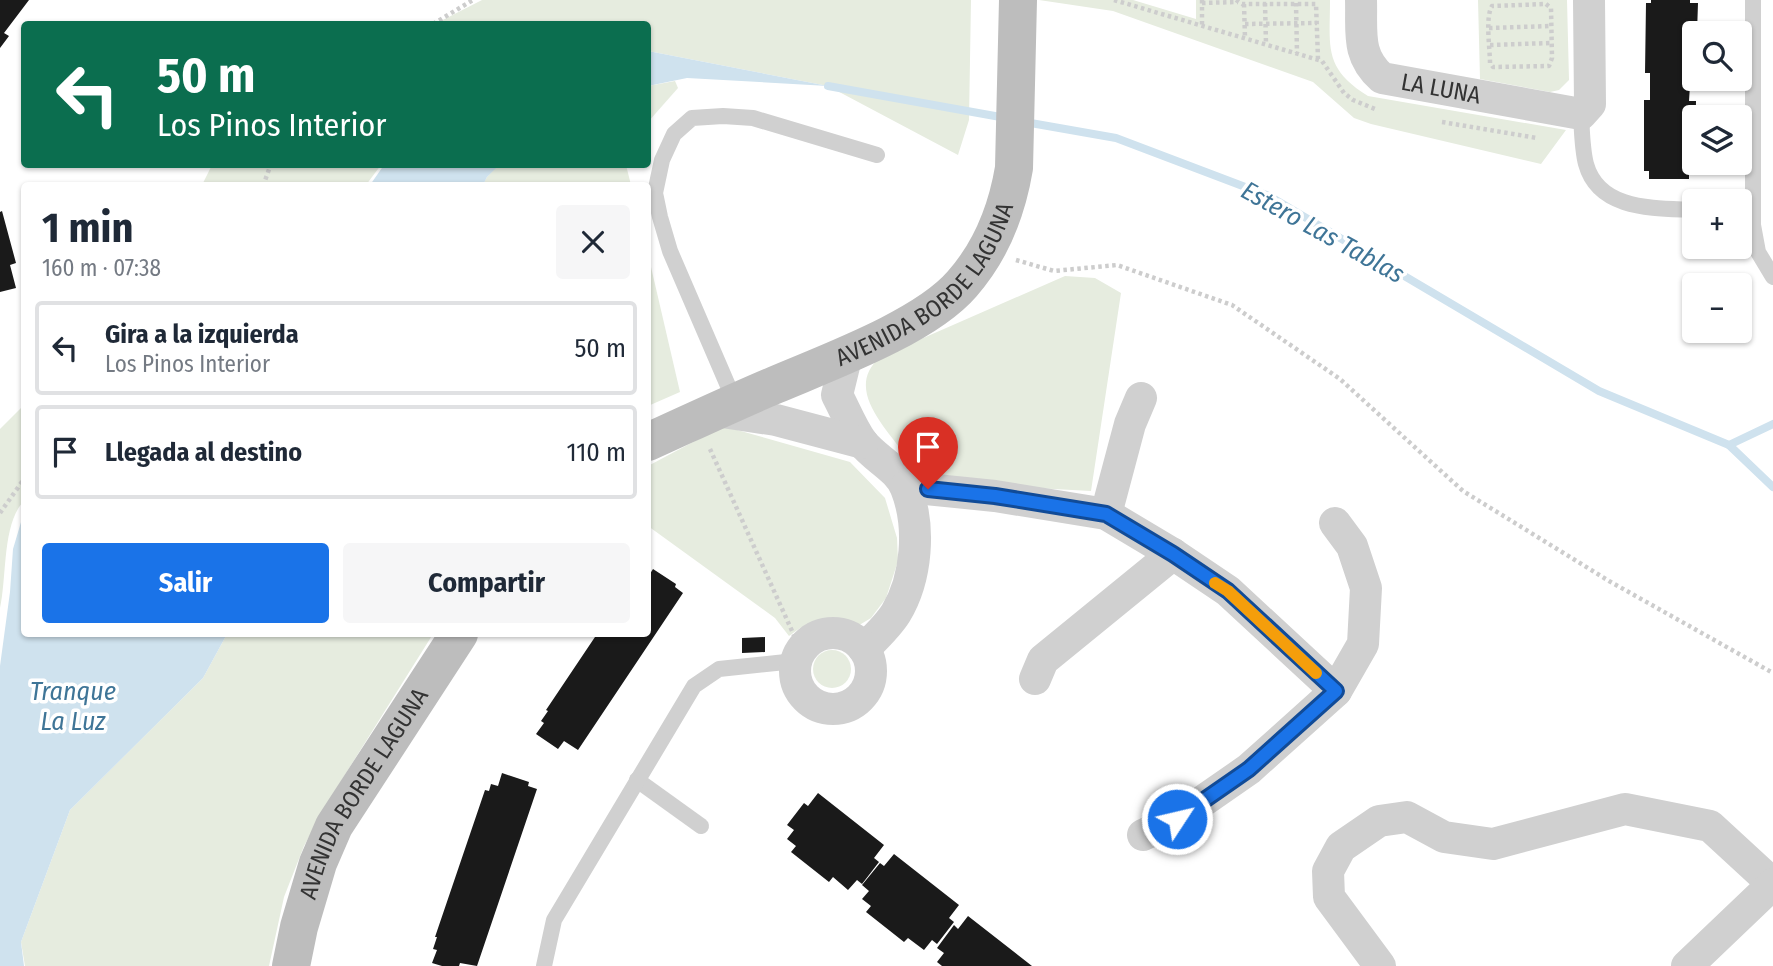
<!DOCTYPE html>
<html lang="es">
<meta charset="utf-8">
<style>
:root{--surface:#fff;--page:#f6f6f7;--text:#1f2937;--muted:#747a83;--line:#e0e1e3;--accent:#1a73e8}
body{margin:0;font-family:"Fira Sans Condensed",sans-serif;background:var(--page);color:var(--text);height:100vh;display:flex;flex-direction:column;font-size:26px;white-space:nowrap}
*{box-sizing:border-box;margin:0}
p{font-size:23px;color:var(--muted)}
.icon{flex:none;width:38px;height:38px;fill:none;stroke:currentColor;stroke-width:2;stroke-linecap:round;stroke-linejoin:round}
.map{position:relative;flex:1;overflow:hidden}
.sheet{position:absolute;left:21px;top:182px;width:630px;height:455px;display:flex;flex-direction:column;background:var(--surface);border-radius:7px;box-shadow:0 2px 5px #0004}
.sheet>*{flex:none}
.banner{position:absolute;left:21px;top:21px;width:630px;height:147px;border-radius:7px;box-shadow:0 2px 5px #0004;background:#0b6e4f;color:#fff;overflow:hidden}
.tools{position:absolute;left:1682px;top:21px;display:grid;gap:14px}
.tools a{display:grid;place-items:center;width:70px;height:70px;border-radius:7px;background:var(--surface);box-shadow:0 2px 5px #0004;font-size:35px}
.pin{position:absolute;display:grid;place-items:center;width:60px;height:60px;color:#fff;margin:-72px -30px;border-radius:50% 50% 50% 0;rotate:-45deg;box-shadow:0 0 7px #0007}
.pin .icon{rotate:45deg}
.me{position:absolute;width:77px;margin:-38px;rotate:55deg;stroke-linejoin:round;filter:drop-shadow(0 0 5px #0008)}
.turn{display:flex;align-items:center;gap:24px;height:147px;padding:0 21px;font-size:32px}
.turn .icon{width:91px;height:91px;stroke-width:2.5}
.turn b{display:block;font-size:49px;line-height:60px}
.round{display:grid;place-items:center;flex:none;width:74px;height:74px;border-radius:7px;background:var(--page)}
.head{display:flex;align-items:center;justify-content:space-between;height:119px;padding:0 21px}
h1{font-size:42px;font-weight:700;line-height:52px}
.action{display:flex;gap:14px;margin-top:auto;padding:14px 21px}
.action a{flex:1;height:80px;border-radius:7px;background:var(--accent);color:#fff;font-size:28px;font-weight:700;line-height:80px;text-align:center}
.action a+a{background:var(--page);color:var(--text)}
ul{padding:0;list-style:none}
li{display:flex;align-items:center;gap:21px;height:94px;margin:0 14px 10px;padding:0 7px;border:4px solid var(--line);border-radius:7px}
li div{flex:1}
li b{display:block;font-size:26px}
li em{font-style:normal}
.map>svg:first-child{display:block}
</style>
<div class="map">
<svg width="1773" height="966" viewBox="0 0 1773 966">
<rect width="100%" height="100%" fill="#fff"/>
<g fill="#e6ecdf">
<path d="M482 0H971L969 120 958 155 828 86 648 51V24H435Z"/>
<path d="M1039 0H1133L1196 19V0H1330C1330 47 1323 68 1368 96L1566 130 1541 164 1371 124 1354 118 1313 82 1113 11Z"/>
<path d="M1478 0H1567L1569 80 1559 90 1550 92 1480 79Z"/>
<path d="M675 81 678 88 648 122V86Z"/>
<path d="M499 164 626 165 631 185 482 186 487 177Z"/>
<path d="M212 165V164L381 165 366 185H202Z"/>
<path d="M648 254 680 392 648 406Z"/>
<path d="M1065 276 1095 278 1121 293 1091 491 1000 486 914 474C911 467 908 460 904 454 886 427 844 389 880 357Z"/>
<path d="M24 405V501C2 523 7 578 0 608V429Z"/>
<path d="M723 426 850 462 885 498 897 538 898 561 886 598 871 618 856 627 812 624 800 628 789 636 775 618 648 526V466Z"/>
<path d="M227 634H433L326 805 304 846 284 897 269 966H25L21 942 70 810 203 678Z"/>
<circle cx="832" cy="669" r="19"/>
</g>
<g fill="#cfe2ee">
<path d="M648 51 828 86 687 78 648 86Z"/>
<path d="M384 165V164L499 165 487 177 483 185H370Z"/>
<path d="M24 512V634H227L203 678 70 810 21 942 24 966H0V666L10 592 13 549Z"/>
</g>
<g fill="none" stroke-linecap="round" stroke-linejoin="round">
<g stroke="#cfe2ee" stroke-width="8">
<path d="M828 86 1006 118"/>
<path d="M1025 122 1116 138 1269 196 1599 391 1729 445 1773 487"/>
<path d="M1729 445 1773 424"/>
</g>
</g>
<g fill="#1a1a1a">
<path d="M0 0H29L4 33 9 36 0 48Z"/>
<path d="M1651 0H1690V3H1698L1697 33H1694V71L1690 72V85L1689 101H1696L1695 169H1689V179H1649V171H1644V100H1650V73H1645L1646 3H1651Z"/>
<path d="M2 211 16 263 10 265 16 288 0 292V212Z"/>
<path d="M653 569 676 584 675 587 683 593 578 750 564 741 558 749 536 734 544 723 541 721 548 711 546 710 597 634H648V577Z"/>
<path d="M765 637V652L742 653V638Z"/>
<path d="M502 773 529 782 528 786 537 789 477 966 460 963 459 966H442L432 963 437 950 433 949 437 937H435L485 790 489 791 491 784 498 786Z"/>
<path d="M818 793 884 845 874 858 879 862 862 884 857 880 848 890 833 877 829 882 791 852 796 846 787 839 794 830 787 825 804 803 808 806Z"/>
<path d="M894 854 959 905 949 918 954 922 937 944 932 940 924 950 908 938 904 942 866 912 871 906 862 899 869 891 862 885 880 863 884 866Z"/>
<path d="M968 916 1032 966H942L937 962 944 953 937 948 954 925 958 929Z"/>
</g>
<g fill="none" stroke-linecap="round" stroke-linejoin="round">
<g stroke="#cdcdcd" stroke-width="4.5" stroke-dasharray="3.5 3.5" stroke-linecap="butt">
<path d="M1114 0 1322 61 1344 93 1353 100 1375 109"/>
<path d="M1202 0V26"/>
<path d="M1236 0 1242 4H1316L1318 59"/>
<path d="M1202 3 1238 2"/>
<path d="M1265 3 1266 44"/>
<path d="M1296 3 1297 53"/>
<path d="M1244 4 1245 38"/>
<path d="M1546 4 1551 8 1552 58 1549 66 1493 67 1490 63C1490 49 1485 17 1492 6Z"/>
<path d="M433 24 473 0"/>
<path d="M1245 24 1317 23"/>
<path d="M1489 28 1551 26"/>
<path d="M1490 45 1551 43"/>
<path d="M1442 122 1537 138"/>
<path d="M263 186 271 164"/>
<path d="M1016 260 1054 271 1117 265 1232 305 1340 379 1463 491 1609 581 1773 673"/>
<path d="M710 449 797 642"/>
<path d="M0 513 24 479"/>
</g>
<g stroke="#d0d0d0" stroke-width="16">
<path d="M1753 0V225L1758 252 1773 277"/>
<path d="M1581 114C1582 130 1582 149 1586 164 1599 211 1655 208 1694 210"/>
<path d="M735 402 670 251 660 217 655 193 662 160 674 134 692 118 723 116 753 118 877 155"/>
<path d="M637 780 701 826"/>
<path d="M544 966 554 920 694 686 719 669 795 661"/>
</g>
<g stroke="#d0d0d0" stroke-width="32">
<path id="s1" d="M1361 0C1362 32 1356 55 1382 78L1581 114 1590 104 1589 0"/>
<path d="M847 354 837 395C845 410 852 428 862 442 875 459 898 468 906 488 921 526 917 578 896 613 888 626 875 638 864 649"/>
<path d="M716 411 776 420 863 443"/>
<path d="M906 487 995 496 1106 514 1173 554 1228 591 1336 691"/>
<path d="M1106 514 1130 424 1141 398"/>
<circle cx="833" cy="671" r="38"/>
<path d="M1035 679 1043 660 1173 554"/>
<path d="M1143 835 1177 819 1249 769 1336 691 1363 644 1366 588 1352 546 1335 523"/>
<path d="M1380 966 1329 897 1328 871 1341 847 1379 821 1407 817 1444 837 1493 844 1625 809 1710 826 1773 884"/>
<path d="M1687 966 1773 884"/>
</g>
<g stroke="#bdbdbd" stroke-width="38">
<path id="s2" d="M648 442C690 423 732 403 775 385 829 362 925 327 962 284 991 251 1007 210 1014 168L1018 0"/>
<path id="s3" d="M291 966 299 927 318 863 334 826 459 634"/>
</g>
</g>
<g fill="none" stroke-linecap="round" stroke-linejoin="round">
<g stroke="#114b97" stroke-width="18">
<path id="route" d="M928 489 995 496 1106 514 1173 554 1228 591 1336 691 1249 769 1177 819"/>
</g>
<use href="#route" stroke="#1a73e8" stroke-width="12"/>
<path stroke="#f59e0b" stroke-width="12" d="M1215 583 1228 591 1316 673"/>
</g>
<g text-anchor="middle" stroke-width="7" stroke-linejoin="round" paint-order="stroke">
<g font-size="24" fill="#333" stroke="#fff">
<text dy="8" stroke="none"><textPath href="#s1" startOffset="144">LA LUNA</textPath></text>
<text dy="8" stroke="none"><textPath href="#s2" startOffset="326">AVENIDA BORDE LAGUNA</textPath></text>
<text dy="8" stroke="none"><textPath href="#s3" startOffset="189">AVENIDA BORDE LAGUNA</textPath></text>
</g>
<g font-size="26" font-style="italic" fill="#3f7597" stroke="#fff">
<text transform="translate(1323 232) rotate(29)" y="9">Estero Las Tablas</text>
<text x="73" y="700">Tranque<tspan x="73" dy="30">La Luz</tspan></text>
</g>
</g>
</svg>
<div class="tools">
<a><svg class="icon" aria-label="search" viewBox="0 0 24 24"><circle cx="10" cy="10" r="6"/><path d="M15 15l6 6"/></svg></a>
<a><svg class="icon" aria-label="layers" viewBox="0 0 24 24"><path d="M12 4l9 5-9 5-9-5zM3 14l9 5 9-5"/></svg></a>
<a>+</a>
<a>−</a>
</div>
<div class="pin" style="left:928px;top:489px;background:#d93025"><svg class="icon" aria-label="arrive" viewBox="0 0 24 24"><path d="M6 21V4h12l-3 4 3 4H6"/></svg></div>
<svg class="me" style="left:1177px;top:819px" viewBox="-20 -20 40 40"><circle r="17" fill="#1a73e8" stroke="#fff" stroke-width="3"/><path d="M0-11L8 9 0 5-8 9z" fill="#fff"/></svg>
<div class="banner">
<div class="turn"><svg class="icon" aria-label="left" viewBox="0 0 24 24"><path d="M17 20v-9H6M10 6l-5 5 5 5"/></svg><div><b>50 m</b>Los Pinos Interior</div></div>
</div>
<section class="sheet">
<div class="head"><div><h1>1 min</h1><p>160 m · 07:38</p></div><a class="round"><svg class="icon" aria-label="close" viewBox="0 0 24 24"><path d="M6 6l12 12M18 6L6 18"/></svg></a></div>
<ul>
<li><svg class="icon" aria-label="left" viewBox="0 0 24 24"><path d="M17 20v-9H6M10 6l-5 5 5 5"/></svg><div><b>Gira a la izquierda</b><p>Los Pinos Interior</p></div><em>50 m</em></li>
<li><svg class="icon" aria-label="arrive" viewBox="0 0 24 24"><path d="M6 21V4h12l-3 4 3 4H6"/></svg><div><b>Llegada al destino</b></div><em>110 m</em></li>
</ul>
<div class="action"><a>Salir</a><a>Compartir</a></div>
</section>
</div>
